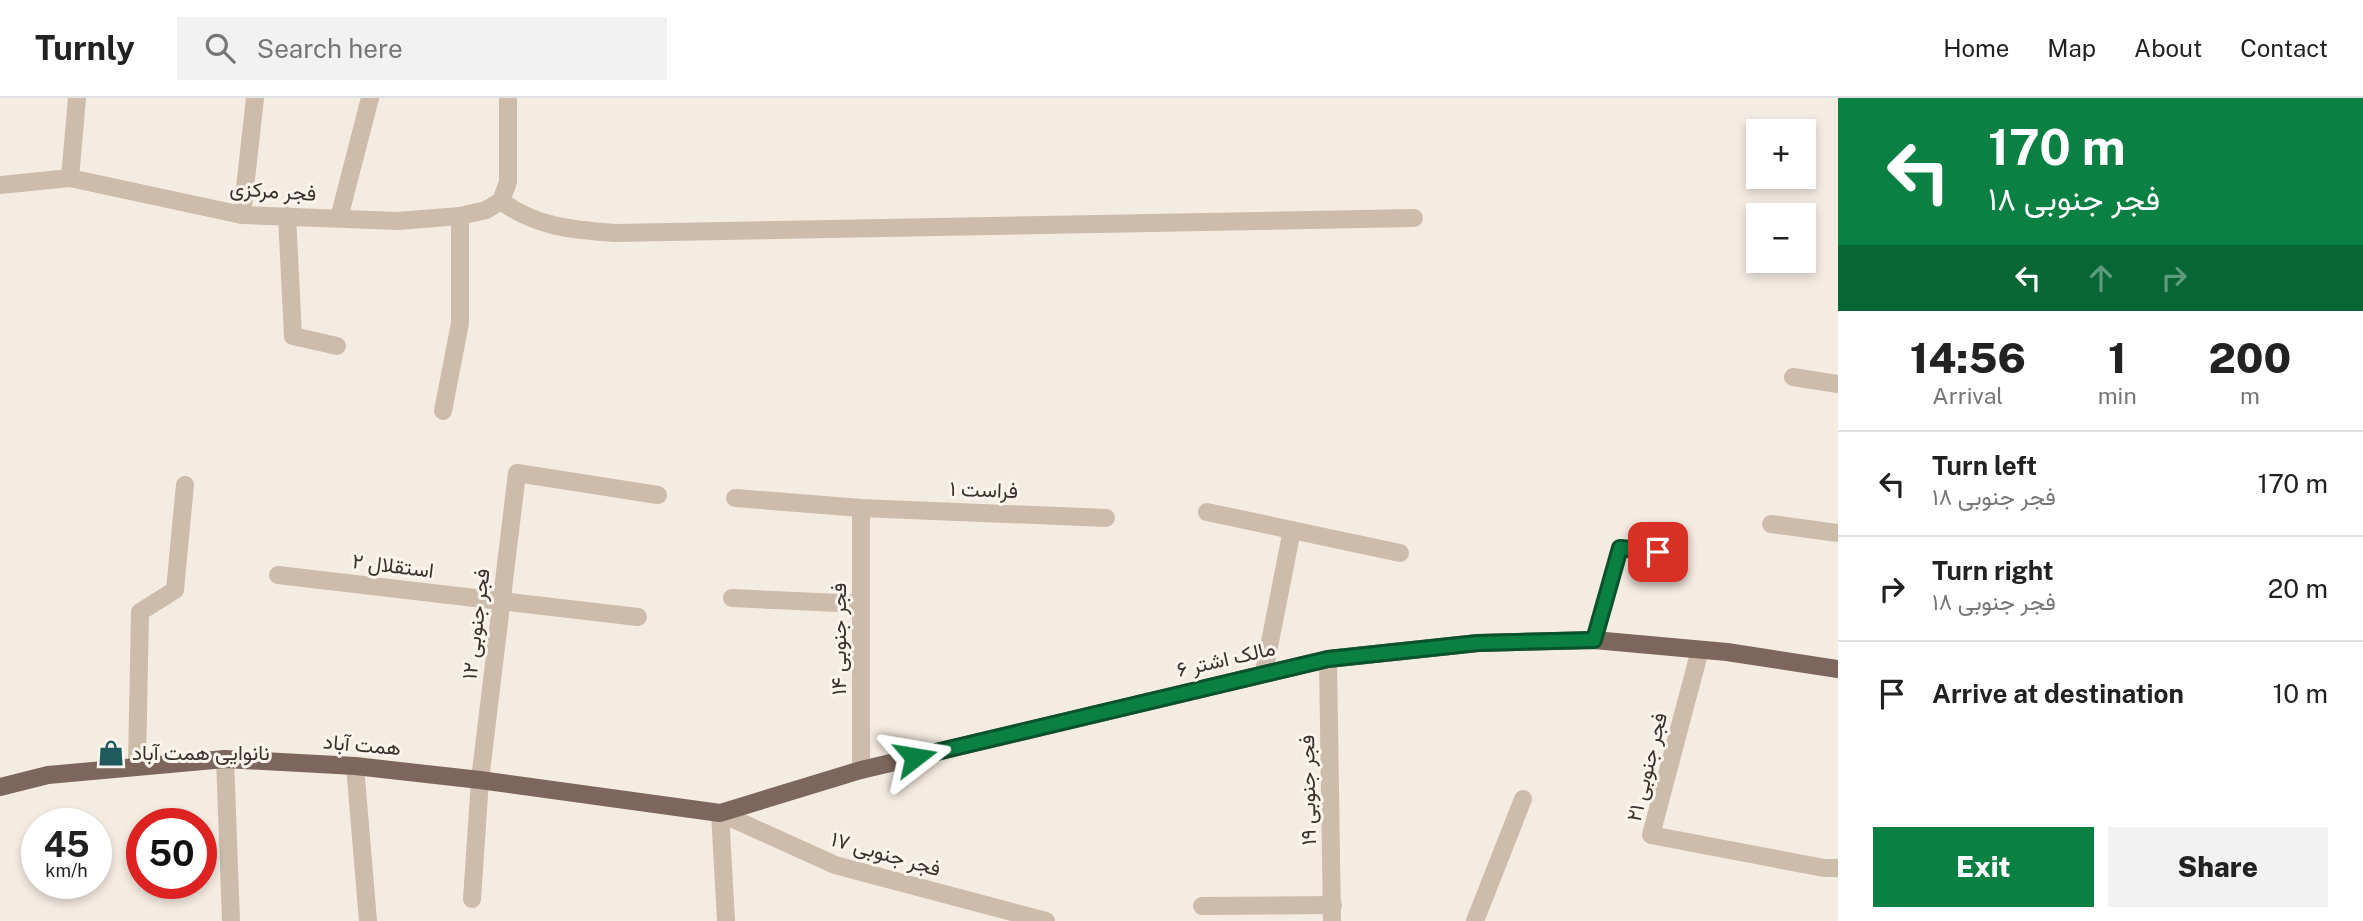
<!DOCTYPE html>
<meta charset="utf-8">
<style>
:root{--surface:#fff;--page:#f2f2f2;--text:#222;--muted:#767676;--line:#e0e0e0;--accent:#0b8043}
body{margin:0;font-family:"Public Sans",Vazirmatn,sans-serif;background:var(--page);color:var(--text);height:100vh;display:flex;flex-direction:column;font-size:26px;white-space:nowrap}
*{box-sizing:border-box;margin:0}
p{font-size:23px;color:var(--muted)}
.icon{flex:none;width:38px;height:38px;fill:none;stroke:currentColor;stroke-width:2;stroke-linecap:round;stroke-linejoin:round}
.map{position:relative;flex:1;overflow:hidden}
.drawer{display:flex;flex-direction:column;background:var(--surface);width:525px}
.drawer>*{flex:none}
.hud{background:#0b8043;color:#fff;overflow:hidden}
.buttons{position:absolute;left:1746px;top:21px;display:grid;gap:14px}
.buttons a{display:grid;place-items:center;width:70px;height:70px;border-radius:0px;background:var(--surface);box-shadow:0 4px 10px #0003;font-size:35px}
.speed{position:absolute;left:21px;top:710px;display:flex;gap:14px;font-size:35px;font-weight:700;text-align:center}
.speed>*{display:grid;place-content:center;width:91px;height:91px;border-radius:50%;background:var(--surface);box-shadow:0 4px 10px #0003;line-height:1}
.speed small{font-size:18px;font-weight:400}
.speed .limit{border:10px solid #d22;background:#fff;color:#111}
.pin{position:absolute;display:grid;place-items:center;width:60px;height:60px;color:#fff;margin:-30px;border-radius:14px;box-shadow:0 4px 10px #0006}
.me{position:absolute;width:77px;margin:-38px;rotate:76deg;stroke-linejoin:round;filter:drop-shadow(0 0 5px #0008)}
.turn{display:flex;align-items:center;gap:24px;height:147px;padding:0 35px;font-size:32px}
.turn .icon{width:91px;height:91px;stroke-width:2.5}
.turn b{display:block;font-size:49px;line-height:60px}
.lanes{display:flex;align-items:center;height:66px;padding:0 35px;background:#0003;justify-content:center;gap:35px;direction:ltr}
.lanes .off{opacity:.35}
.eta{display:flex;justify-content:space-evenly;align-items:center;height:119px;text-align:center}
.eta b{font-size:42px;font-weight:800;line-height:49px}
.button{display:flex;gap:14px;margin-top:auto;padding:14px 35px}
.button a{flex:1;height:80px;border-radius:0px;background:var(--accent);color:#fff;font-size:28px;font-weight:800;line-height:80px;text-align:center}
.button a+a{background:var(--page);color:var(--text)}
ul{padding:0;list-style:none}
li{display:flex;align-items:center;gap:21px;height:105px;padding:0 35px;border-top:2px solid var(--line)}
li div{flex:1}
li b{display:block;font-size:26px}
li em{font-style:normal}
header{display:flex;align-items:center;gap:42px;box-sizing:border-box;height:98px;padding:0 35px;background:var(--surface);border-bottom:2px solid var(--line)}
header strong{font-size:33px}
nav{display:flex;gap:38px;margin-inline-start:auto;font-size:24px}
.search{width:490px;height:63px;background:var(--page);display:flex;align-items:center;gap:18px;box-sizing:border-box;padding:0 24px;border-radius:0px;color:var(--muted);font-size:26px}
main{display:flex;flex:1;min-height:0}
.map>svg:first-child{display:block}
</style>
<header>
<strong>Turnly</strong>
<div class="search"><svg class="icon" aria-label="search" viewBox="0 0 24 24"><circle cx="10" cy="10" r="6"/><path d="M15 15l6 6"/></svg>Search here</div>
<nav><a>Home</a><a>Map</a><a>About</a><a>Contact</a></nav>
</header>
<main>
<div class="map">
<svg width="1838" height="823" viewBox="0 0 1838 823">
<rect width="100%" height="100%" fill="#f4ebe1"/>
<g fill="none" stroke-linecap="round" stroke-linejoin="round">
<g stroke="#cdbbac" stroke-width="18">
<path d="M70 80 77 0"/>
<path d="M0 87 70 80 242 117 398 123 460 118 486 112 501 103"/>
<path d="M501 103C535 129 574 132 615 135L1414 120"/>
<path d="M501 103 508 84V0"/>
<path d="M242 117 255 0"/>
<path d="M287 118 293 238 337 248"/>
<path d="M339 120 370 0"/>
<path d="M1793 279 1838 286"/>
<path d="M443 313 460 225V118"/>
<path d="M735 400 861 410 1106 420"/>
<path d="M861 410V672"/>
<path d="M1207 414 1400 455"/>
<path d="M1771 426 1838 435"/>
<path d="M278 477 638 519"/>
<path d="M732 500 861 506"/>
<path d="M1594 542 1620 450 1658 454"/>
<path d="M1700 552 1651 737 1824 770H1838"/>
<path d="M1328 561 1332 823"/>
<path d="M1264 574 1292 432"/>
<path d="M225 661 231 823"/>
<path d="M137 667 140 514 175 492 185 387"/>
<path d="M355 668 368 823"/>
<path d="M472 801 480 682 517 375 658 397"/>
<path d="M1202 808 1333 807"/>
<path d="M726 823 720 715 835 767 1046 823"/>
<path d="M1475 823 1523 701"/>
</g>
<path stroke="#7d675c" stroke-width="18" d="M0 689 48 677 225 661 355 668 480 682 720 715 861 672 1328 561 1478 545 1594 542 1727 554 1838 571"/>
</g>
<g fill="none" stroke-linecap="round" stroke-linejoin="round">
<g stroke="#07532c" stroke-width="18">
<path id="route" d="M915 659 1328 561 1478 545 1594 542 1620 450 1658 454"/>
</g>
<use href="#route" stroke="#0b8043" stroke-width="12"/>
</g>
<defs>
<g id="shop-bare" transform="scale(2.1)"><path d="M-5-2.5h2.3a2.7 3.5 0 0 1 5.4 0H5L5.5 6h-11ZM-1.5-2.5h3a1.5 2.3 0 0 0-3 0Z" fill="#1f5a5e" stroke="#fbf5ee" stroke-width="2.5" paint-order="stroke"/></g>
</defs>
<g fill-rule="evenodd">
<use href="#shop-bare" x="111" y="655"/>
</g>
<g text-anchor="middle" stroke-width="6" stroke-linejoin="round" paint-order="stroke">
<g font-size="21" fill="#3b302b" stroke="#fbf5ee">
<text transform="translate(273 93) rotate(4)" y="7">فجر مرکزی</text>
<text transform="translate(984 392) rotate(2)" y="7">فراست ۱</text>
<text transform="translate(393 468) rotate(7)" y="7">استقلال ۲</text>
<text transform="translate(476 526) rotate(-83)" y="7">فجر جنوبی ۱۲</text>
<text transform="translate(839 541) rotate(-90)" y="7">فجر جنوبی ۱۴</text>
<text transform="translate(1226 561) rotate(-13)" y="7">مالک اشتر ۶</text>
<text transform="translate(362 647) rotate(5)" y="7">همت آباد</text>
<text transform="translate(1647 669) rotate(-76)" y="7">فجر جنوبی ۲۱</text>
<text transform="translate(1308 692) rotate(-91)" y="7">فجر جنوبی ۱۹</text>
<text transform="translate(886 756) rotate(16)" y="7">فجر جنوبی ۱۷</text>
</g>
<g font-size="21" fill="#3b302b" stroke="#fbf5ee" text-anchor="start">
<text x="132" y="662">نانوایی همت آباد</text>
</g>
</g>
</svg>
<div class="buttons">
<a>+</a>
<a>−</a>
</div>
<div class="speed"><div>45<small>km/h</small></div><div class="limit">50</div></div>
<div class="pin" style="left:1658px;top:454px;background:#d93025"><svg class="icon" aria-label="arrive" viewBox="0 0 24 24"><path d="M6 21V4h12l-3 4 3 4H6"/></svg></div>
<svg class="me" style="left:915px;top:659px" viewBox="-20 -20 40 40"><path d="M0-17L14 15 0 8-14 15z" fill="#0b8043" stroke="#fff" stroke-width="4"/></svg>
</div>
<section class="drawer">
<div class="hud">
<div class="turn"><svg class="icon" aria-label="left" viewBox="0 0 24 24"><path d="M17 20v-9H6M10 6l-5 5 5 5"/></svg><div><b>170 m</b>فجر جنوبی ۱۸</div></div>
<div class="lanes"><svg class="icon" aria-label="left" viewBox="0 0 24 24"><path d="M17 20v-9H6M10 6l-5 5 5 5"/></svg><svg class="icon off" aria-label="ahead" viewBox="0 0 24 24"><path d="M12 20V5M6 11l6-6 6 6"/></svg><svg class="icon off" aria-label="right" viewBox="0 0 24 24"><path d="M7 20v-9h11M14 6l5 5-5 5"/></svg></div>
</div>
<div class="eta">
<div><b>14:56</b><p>Arrival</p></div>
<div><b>1</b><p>min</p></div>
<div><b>200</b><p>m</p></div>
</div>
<ul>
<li><svg class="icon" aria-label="left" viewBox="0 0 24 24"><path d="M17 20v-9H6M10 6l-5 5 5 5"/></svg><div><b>Turn left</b><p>فجر جنوبی ۱۸</p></div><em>170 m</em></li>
<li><svg class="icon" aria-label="right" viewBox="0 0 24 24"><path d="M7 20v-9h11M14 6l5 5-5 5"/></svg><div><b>Turn right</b><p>فجر جنوبی ۱۸</p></div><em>20 m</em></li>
<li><svg class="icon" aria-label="arrive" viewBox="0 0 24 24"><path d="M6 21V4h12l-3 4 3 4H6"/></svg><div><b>Arrive at destination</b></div><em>10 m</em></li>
</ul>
<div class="button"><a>Exit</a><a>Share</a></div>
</section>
</main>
